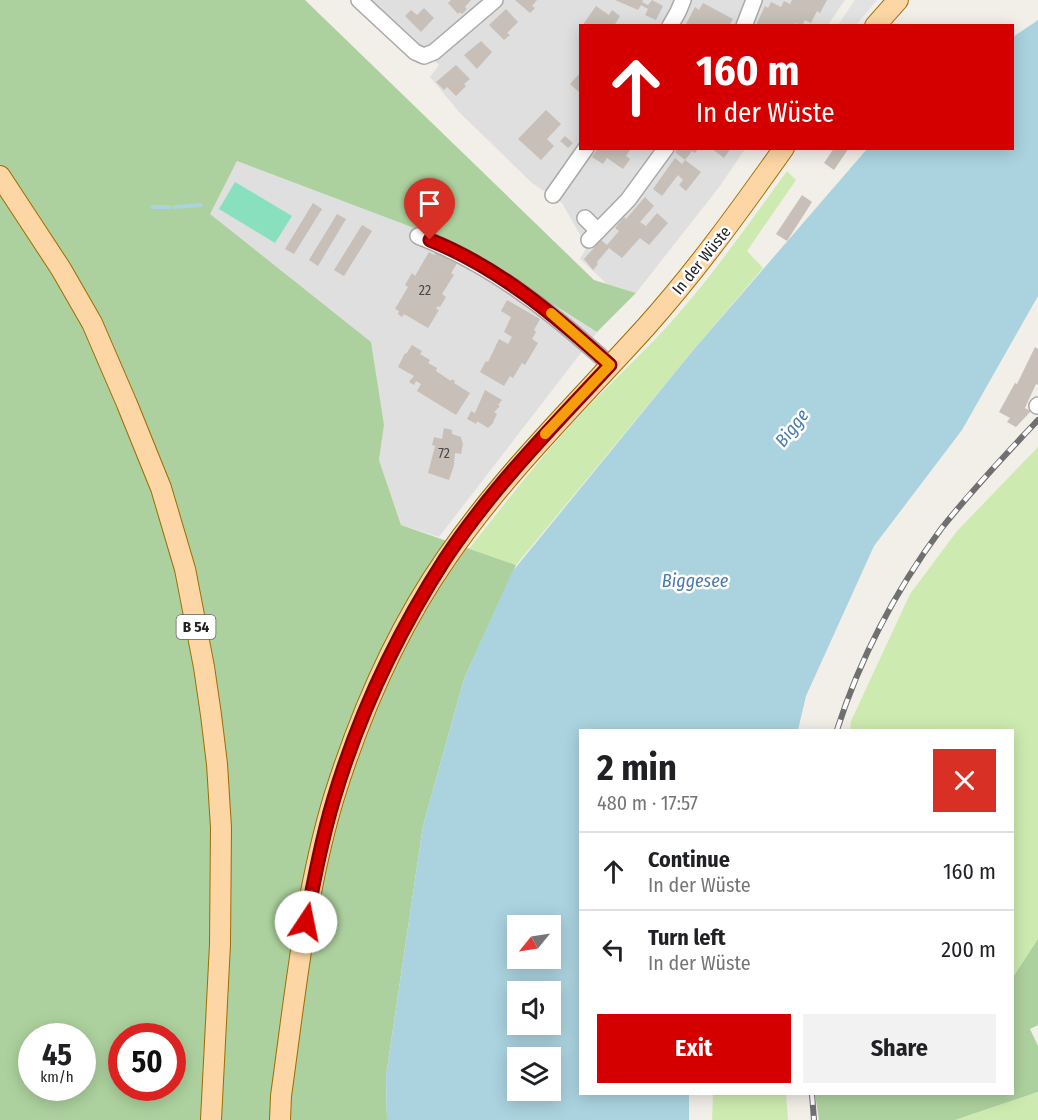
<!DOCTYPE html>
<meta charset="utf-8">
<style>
:root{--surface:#fff;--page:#f2f2f2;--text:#202124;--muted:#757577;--line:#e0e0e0;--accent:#d40000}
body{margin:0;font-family:"Fira Sans Condensed",sans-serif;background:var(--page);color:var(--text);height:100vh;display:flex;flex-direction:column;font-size:22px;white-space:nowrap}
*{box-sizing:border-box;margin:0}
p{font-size:20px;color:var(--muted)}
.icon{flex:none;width:33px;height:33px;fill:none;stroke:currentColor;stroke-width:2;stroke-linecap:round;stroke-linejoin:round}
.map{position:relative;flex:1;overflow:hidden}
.sheet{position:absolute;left:579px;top:729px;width:435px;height:366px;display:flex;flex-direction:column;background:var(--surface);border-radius:0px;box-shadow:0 3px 15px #0003}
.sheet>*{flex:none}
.banner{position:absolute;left:579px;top:24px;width:435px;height:126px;border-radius:0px;box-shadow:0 3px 15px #0003;background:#d40000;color:#fff;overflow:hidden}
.needle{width:39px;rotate:240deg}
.controls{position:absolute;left:507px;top:915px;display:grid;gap:12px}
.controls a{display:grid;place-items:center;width:54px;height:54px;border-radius:0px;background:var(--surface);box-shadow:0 3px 15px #0003;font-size:30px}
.speed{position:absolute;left:18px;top:1023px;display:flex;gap:12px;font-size:30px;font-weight:700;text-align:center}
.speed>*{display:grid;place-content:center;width:78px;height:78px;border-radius:50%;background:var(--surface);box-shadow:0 3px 15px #0003;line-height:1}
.speed small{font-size:15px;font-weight:400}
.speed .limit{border:9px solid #d22;background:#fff;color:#111}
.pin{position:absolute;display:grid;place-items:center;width:51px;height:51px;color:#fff;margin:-62px -26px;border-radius:50% 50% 50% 0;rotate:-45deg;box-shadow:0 0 6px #0007}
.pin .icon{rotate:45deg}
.me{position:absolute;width:66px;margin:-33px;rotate:11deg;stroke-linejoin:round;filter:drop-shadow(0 0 4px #0008)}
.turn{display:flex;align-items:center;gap:21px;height:126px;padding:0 18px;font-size:27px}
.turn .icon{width:78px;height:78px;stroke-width:2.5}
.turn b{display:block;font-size:42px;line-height:51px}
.round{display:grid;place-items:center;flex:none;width:63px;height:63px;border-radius:0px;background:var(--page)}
.headline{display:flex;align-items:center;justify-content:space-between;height:102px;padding:0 18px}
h1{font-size:36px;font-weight:700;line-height:45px}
.button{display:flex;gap:12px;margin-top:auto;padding:12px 18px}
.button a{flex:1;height:69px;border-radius:0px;background:var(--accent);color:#fff;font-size:24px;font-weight:700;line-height:69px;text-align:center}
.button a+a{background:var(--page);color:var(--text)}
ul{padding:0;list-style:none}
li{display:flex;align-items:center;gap:18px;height:78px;padding:0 18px;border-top:2px solid var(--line)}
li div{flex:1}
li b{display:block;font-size:22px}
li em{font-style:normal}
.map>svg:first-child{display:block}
</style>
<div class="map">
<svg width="1038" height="1120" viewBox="0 0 1038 1120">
<rect width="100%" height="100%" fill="#f2efe9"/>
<g fill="#e0dfdf">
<path d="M370 0H845L828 25 580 26V148L745 149 720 186 636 293 607 284 580 259 587 247 562 203 532 183 459 112 430 77 439 65Z"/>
<path d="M237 161 459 245 597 332 439 537 401 525 379 460 384 425 209 214Z"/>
</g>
<g fill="#cdebb0">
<path d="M787 171 796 180 747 251 763 268 695 348 516 565 469 549C501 508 533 467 568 428 603 389 644 354 679 313 718 268 752 219 787 171Z"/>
<path d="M1038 447V939L1013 977 1012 730H850L851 721 910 594 957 531Z"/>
<path d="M1038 1092V1120H955L1036 1093Z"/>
<path d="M713 1094H786L788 1120H712Z"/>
</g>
<g fill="#add19e" fill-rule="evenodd">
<path d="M0 0H305L594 280 636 293 597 332 459 245 237 161 210 214 371 342 384 425 379 460 401 525 516 565 464 679 423 826 386 1076 387 1120H0ZM32 1036H82V1088H32ZM122 1036H172V1088H122Z"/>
<path d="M1038 939V1025L1030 1029 1038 1046V1092L955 1120H819L815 1094H1012L1013 977Z"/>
</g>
<path fill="#88e0be" d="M235 182 292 216 275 243 219 209Z"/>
<path fill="#e2e2e2" d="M855 0H877L856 25H838Z"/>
<path fill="#aad3df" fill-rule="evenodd" d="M1038 20V296L962 430 874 546 806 696 798 730H580V1094H689V1120H387L386 1076 423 826 464 679 512 572 695 348 867 149 1012 148 1013 37ZM518 926H550V958H518ZM518 992H550V1024H518ZM518 1058H550V1090H518Z"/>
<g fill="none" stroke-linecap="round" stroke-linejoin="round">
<g stroke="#aad3df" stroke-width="4">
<path d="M152 207H170"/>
<path d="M175 207 201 205"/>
</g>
</g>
<g fill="#c7bfb8">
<path d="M451 0H471L465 7 467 9 462 14 460 12 458 14 448 3Z"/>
<path d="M515 0H537L532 6 535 8 530 13Z"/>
<path d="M615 0H643L642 2 648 5 652 0 663 6 656 20 645 15 648 9 641 5 638 10Z"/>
<path d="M792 0H827L820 13 817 11 811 23 805 20 802 26 796 23 794 26 756 25 765 6 768 8 771 2 781 7 784 1 790 4Z"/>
<path d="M703 3 733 19 729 26H685L695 7 699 10Z"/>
<path d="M596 6 609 15 612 10 620 16 614 26H582Z"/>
<path d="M424 8 434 18 421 32 405 16 411 10 417 15Z"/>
<path d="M506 9 518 22 507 33 510 35 504 40 489 25Z"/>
<path d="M481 41 492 52 477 69 464 55Z"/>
<path d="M456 65 470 79 464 84 466 86 456 96 447 87 444 90 436 82Z"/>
<path d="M580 73V93L570 84Z"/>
<path d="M546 110 561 124 547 139 554 146 541 160 518 139Z"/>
<path d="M565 136 573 143 568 148 560 141Z"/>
<path d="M598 148H631L626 156 630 159 623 169 607 158 603 164 592 157Z"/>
<path d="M678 148H699L695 153 692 151 685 160 675 152Z"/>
<path d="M711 148H731L724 158Z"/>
<path d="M834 148H849L834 170 824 163Z"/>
<path d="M675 158 682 164 685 160 701 172 686 191 679 185 683 180 678 175 662 196 653 189Z"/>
<path d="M802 195 812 202 787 241 776 234Z"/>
<path d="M645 197 654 206 640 222 646 226 657 213 668 223 649 245 640 238 622 258 609 248 597 262 598 264 593 270 584 259 601 240 607 245 619 231 615 228 624 217 626 219Z"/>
<path d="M313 203 322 209 294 254 285 249Z"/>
<path d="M337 214 346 219 318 266 309 260Z"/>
<path d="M362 225 372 231 344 276 334 270Z"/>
<path d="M437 250 458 262 451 273 454 275 442 294 446 297 440 307 438 306 436 309 439 310 428 328 404 314 402 317 398 314 399 311 395 309 408 287 405 285 412 273 415 276 429 252 434 255Z"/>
<path d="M507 300 540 319 534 330 536 332 532 339 538 343 525 365 522 363 513 378 510 376 504 386 480 372 486 361 488 362 499 339 508 344 512 337 504 332 511 317 501 311Z"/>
<path d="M412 345 422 351 420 354 430 360 428 363 437 368 436 371 451 381 452 379 455 381 454 383 470 393 456 415 417 391 421 384 416 381 414 385 409 382 414 376 398 367 405 353 406 354Z"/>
<path d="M1035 347 1038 349V385L1036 384 1025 408 1031 411 1016 427 1007 422 1010 418 999 412 1015 383 1017 384Z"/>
<path d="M485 390 502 400 498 405 500 406 494 412 497 414 493 422H494L488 428 477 421 476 424 467 419 471 411 475 413Z"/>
<path d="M444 428 452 430V434L461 437 463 444 461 454 455 453 454 465 449 480 428 473 435 446 432 445 434 437 442 439Z"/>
</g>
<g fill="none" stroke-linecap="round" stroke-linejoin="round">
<g stroke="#a9a9a9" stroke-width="18">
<g id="minor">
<path d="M359 0 415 52 424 56 434 52 495 0"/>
<path d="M670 26 678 12 683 0"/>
<path d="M744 26 754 0"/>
<path d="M553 195 586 148"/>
<path d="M585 218 598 231"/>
<path d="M418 236C492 265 552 312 610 365"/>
<path d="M589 240 628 200 666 148"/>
<path d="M1037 406 1038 405"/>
</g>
</g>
<g stroke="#a06b00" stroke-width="22">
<g id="major">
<path d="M875 26 898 0"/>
<path d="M0 176 61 269 92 323 127 404 161 488 185 569 204 667 211 715 217 764 221 828 220 944 211 1120"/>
<path d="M280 1120 281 1096C295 996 305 893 334 797 360 714 397 629 447 557 505 473 577 403 645 328 696 271 740 210 784 148"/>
</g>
</g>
<use href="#minor" stroke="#fff" stroke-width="15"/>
<use href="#major" stroke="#fcd6a4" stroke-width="20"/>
<g stroke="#707070" stroke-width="6">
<g id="rail">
<path d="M837 730C860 658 896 590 941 529 971 491 1005 455 1038 420"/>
<path d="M812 1094 814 1120"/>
</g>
</g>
<use href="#rail" stroke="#fff" stroke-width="4" stroke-dasharray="11" stroke-linecap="butt"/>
</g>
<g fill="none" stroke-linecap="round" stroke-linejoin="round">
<g stroke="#8a0000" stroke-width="15">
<path id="route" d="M306 922C314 880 322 838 334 798 359 714 398 632 445 559 492 488 552 427 610 365 556 316 498 267 430 240"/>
</g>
<use href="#route" stroke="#d40000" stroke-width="10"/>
<path stroke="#f59e0b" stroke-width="10" d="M545 434 610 365 551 313"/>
</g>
<g text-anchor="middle" stroke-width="5" stroke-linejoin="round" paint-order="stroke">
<g font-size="14" fill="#4b4948">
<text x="425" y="295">22</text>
<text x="444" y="458">72</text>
</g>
<rect fill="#fff" stroke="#646464" stroke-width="1.5" x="176.5" y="615" width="39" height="24" rx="4.5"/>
<g font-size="15" font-weight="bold" fill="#222">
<text x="196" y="632">B 54</text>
</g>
<g font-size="16" fill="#222" stroke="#fff">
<text transform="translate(701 260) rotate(-51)" y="6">In der Wüste</text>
</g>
<g font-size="18" font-style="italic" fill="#4a7aab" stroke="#fff">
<text transform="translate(792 428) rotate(-52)" y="6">Bigge</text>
<text x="695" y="587">Biggesee</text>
</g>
</g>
</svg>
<div class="controls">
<a><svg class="needle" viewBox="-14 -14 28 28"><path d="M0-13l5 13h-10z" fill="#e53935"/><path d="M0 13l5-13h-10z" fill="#757577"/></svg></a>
<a><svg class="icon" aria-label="sound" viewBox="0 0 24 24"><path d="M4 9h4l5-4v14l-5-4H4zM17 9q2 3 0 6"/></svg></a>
<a><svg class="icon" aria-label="layers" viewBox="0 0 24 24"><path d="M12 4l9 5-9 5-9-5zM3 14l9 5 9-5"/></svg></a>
</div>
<div class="speed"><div>45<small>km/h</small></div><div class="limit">50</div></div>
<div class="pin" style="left:430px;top:240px;background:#d93025"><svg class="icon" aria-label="arrive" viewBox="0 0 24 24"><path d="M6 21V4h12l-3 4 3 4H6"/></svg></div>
<svg class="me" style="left:306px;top:922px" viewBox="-20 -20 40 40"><circle r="19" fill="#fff"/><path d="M0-13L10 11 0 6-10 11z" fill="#d40000"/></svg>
<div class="banner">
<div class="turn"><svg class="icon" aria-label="ahead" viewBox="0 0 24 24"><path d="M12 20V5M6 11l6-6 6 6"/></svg><div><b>160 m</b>In der Wüste</div></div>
</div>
<section class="sheet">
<div class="headline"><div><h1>2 min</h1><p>480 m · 17:57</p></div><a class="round" style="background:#d93025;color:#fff"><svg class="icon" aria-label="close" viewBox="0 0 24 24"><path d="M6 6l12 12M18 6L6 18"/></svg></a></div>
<ul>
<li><svg class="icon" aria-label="ahead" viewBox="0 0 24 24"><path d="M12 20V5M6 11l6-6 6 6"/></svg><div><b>Continue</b><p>In der Wüste</p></div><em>160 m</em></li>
<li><svg class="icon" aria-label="left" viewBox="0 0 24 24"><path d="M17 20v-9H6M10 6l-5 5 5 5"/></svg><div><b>Turn left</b><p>In der Wüste</p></div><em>200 m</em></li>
</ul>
<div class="button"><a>Exit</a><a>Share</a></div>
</section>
</div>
